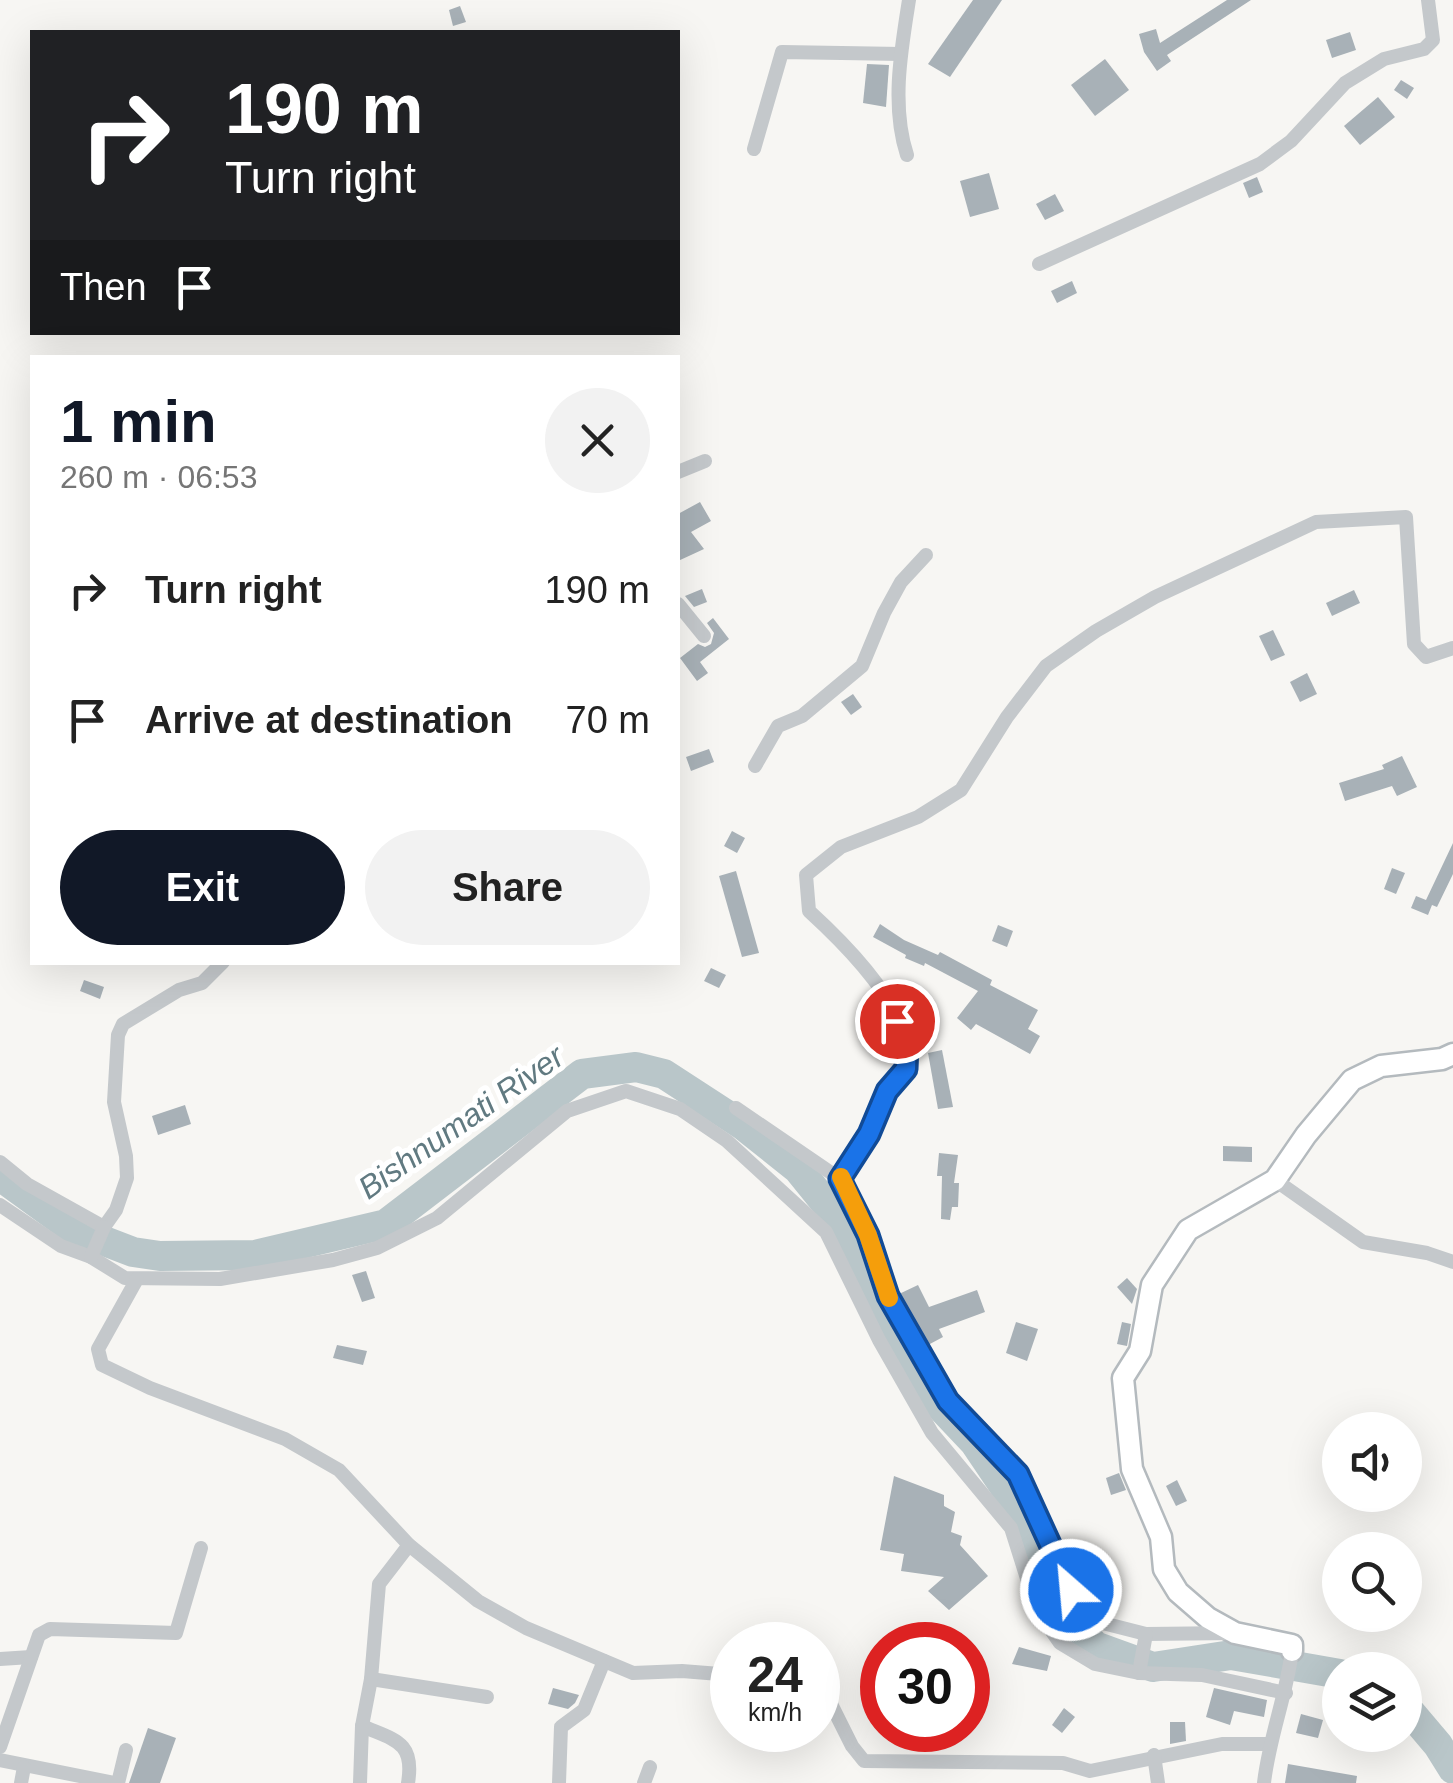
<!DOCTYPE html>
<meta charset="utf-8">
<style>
:root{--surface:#fff;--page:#f2f2f2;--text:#222;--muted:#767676;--accent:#111827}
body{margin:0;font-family:Arial,sans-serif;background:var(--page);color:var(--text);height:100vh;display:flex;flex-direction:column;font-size:38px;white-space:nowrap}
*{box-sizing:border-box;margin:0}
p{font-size:32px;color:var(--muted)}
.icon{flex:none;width:55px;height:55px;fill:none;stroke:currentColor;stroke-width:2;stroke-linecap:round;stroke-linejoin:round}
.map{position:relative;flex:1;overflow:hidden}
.details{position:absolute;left:30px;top:355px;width:650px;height:610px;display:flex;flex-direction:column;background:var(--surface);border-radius:0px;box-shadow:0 10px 40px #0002}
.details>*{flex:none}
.banner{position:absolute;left:30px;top:30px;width:650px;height:305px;border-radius:0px;box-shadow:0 10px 40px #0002;background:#202124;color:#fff;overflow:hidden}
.tools{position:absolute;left:1322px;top:1412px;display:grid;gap:20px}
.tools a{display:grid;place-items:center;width:100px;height:100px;border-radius:50%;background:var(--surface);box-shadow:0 10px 40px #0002;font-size:50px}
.speed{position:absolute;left:710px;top:1622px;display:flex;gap:20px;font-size:50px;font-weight:700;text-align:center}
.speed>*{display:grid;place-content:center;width:130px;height:130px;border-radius:50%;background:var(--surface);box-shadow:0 10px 40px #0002;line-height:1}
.speed small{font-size:25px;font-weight:400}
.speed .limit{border:15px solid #d22;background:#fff;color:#111}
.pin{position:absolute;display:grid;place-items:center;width:85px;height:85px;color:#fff;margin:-42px;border:5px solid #fff;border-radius:50%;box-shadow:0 2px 10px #0007}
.me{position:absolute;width:110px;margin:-55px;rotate:333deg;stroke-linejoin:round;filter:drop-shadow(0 0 8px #0008)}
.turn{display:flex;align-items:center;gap:35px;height:210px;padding:0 30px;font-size:45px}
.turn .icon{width:130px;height:130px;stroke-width:2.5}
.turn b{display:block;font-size:70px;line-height:85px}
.then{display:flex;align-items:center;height:95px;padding:0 30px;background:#0003;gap:20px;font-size:38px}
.round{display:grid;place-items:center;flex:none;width:105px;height:105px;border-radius:52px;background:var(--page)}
.headline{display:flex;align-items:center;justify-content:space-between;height:170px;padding:0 30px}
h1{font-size:60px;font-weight:800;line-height:75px;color:var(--accent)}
.primary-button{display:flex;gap:20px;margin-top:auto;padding:20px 30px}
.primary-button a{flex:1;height:115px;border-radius:60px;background:var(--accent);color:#fff;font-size:40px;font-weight:800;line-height:115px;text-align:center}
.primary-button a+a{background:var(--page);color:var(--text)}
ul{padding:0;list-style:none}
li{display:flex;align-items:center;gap:30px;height:130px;padding:0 30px}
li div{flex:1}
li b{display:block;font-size:38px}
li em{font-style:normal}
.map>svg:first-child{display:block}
</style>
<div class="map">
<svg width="1453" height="1783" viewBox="0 0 1453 1783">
<rect width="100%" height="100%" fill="#f7f6f3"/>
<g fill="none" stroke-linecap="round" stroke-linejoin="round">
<g stroke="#b9c6c9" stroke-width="30">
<path d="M0 1176 73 1229 133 1252 160 1256 255 1255 386 1224 582 1074 636 1067 664 1074 744 1126 798 1169 832 1211 869 1295 922 1387 975 1443 1004 1486 1072 1621 1095 1646 1153 1667 1231 1655 1340 1674"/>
<path d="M1405 1706 1438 1745 1453 1769"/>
</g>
</g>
<g fill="#a8b1b7">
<path d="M973 0H1002L950 77 928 64Z"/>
<path d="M1227 0H1251L1167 55 1171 61 1157 71 1144 52 1139 34 1156 29 1160 43Z"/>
<path d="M460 6 466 22 453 26 449 10Z"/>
<path d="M1350 32 1356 50 1332 58 1326 40Z"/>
<path d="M1105 59 1129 90 1095 116 1071 85Z"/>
<path d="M867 64 889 65 886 107 863 103Z"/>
<path d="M1401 80 1414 88 1407 99 1394 90Z"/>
<path d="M1378 97 1395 117 1360 145 1344 126Z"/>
<path d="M989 173 999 209 970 217 960 181Z"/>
<path d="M1257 177 1263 192 1249 198 1243 183Z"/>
<path d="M1055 194 1064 211 1045 220 1036 204Z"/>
<path d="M1072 281 1077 293 1057 303 1051 291Z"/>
<path d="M700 502 711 521 691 532 704 549 678 561V514Z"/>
<path d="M702 589 707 602 694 607 685 596Z"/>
<path d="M1354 590 1360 603 1332 616 1326 603Z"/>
<path d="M713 618 729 639 700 662 708 673 697 681 680 658 698 644 705 647 711 644 714 633 707 623Z"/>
<path d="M1273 630 1285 655 1271 661 1259 636Z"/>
<path d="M1307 673 1317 694 1300 702 1290 682Z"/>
<path d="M853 694 862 707 851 715 841 702Z"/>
<path d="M709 749 714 762 691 771 686 757Z"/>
<path d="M1402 756 1417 787 1397 796 1392 786 1345 801 1339 783 1384 769 1382 765Z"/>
<path d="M732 831 745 838 737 853 724 846Z"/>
<path d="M1453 843V874L1437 907 1432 905 1428 915 1411 908 1416 896 1426 900Z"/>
<path d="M1392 868 1405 873 1396 894 1384 889Z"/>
<path d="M736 871 759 953 742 957 719 876Z"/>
<path d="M880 924 904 940 938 955 940 952 992 980 990 985 1038 1010 1028 1029 1040 1036 1030 1054 976 1024 971 1030 957 1018 978 991 925 963 924 966 905 958 906 955 873 937Z"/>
<path d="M998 925 1013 931 1007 947 992 941Z"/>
<path d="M711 968 726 975 719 988 704 981Z"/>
<path d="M84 980 104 987 100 999 80 991Z"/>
<path d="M942 1050 953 1107 938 1109 928 1053Z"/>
<path d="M185 1105 191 1124 158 1135 152 1116Z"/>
<path d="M1223 1146 1252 1147V1162L1223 1161Z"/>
<path d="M939 1153 958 1155 954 1183H959L958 1207H952L950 1220 941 1219 942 1176H937Z"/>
<path d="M366 1271 375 1298 362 1302 352 1275Z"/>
<path d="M1127 1278 1137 1289 1132 1304 1117 1287Z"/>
<path d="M918 1285 929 1307 977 1290 985 1312 939 1329 943 1337 928 1345 899 1294Z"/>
<path d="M1016 1322 1038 1329 1027 1361 1006 1353Z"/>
<path d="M1122 1322 1131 1324 1127 1346 1117 1344Z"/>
<path d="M337 1345 367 1351 363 1365 333 1358Z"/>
<path d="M1119 1473 1126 1490 1111 1495 1106 1478Z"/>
<path d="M894 1476 944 1495V1506L955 1512 951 1532 962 1536 960 1545 988 1576 949 1610 928 1591 944 1577 901 1571 904 1554 880 1550Z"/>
<path d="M1177 1480 1187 1501 1176 1506 1166 1486Z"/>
<path d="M1019 1647 1051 1656 1047 1671 1012 1664Z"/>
<path d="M553 1688 579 1695 575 1703 568 1709 548 1704Z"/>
<path d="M1214 1688 1267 1700 1264 1717 1234 1711 1230 1725 1206 1717Z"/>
<path d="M1064 1708 1075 1717 1062 1733 1052 1725Z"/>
<path d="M1301 1714 1323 1720 1318 1738 1296 1733Z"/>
<path d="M1170 1722H1185L1186 1741 1170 1744Z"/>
<path d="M148 1728 176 1738 160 1783H129Z"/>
<path d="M1355 1735H1372L1367 1751 1352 1746Z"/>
<path d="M1288 1764 1357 1776 1356 1783H1285Z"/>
</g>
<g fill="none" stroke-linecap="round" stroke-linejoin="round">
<g stroke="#b4babe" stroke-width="25">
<path id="secondary" d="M1292 1651V1645L1235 1633 1208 1618 1178 1592 1164 1569 1161 1537 1132 1469 1123 1378 1140 1351 1152 1285 1188 1230 1275 1180 1306 1135 1352 1080 1381 1066 1442 1059 1453 1054"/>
</g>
<g stroke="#c4c8cb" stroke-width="14">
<path d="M754 149 782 52 901 54"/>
<path d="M907 155C891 106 901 50 909 0"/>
<path d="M1039 264 1260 164 1291 141 1345 83 1384 59 1424 49 1433 40 1428 0"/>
<path d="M678 472 705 461"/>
<path d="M678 604 704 636"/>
<path d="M755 766 778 726 802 716 862 666 884 613 901 582 926 555"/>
<path d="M736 1108 840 1179 868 1235 888 1296 948 1401 1018 1474 1052 1552 1087 1619 1146 1634 1234 1633"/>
<path d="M0 1162 27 1184 104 1227 116 1210 127 1178 126 1156 114 1102 118 1035 123 1024 179 990 202 983 223 962"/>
<path d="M840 1179C850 1164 861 1149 869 1133 876 1119 880 1102 889 1090 894 1081 904 1075 906 1065 916 1013 844 943 809 911L806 875 841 847 918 817 961 790 1007 717 1046 666 1096 631 1155 597 1316 522 1406 517 1414 644 1426 657 1453 648"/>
<path d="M1275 1180 1363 1242 1427 1253 1453 1262"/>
<path d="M0 1205 61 1246 91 1257 125 1278 220 1279 333 1260 377 1248 437 1218 567 1111 626 1091 680 1109 727 1141 826 1232 879 1340 932 1433 1011 1528 1037 1610 1060 1643 1095 1664 1139 1673 1202 1675 1286 1693"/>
<path d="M91 1257 104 1227"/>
<path d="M137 1279 98 1349 102 1365 150 1388 285 1439 339 1470 409 1545 478 1601 526 1628 633 1673 682 1671 732 1675"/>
<path d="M0 1659 31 1657"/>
<path d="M1139 1673 1146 1634"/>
<path d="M371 1679 487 1697"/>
<path d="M818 1694 828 1698 852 1746 864 1761 1063 1763 1090 1771 1222 1744H1269"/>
<path d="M362 1726C394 1740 415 1741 408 1783"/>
<path d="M0 1747 39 1635 50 1629 176 1633 201 1548"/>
<path d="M1154 1755 1158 1783"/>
<path d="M0 1760 115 1783"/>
<path d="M21 1783 24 1767"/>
<path d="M118 1783 126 1750"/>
<path d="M360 1783 362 1726 371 1679 379 1584 409 1545"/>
<path d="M559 1783 561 1727 584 1710 604 1661"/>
<path d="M644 1783 650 1767"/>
<path d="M1264 1783C1269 1738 1286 1697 1292 1651"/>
</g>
<use href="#secondary" stroke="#fff" stroke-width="20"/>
</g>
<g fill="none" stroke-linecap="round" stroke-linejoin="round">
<g stroke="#114b97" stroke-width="25">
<path id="route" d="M897 1021 907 1044 906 1069 887 1091 869 1134 840 1179 868 1235 888 1296 948 1401 1018 1474 1071 1590"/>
</g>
<use href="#route" stroke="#1a73e8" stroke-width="18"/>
<path stroke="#f59e0b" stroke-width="18" d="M841 1177 868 1235 889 1298"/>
</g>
<g text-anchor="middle" stroke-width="10" stroke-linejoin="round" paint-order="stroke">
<g font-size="32" font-style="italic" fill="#617a81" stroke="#fff">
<text transform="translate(461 1122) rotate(-35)" y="11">Bishnumati River</text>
</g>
</g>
</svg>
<div class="tools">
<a><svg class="icon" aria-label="sound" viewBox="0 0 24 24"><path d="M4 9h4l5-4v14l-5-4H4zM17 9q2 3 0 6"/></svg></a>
<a><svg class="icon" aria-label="search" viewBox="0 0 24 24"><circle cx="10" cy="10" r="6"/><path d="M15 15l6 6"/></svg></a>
<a><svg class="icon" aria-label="layers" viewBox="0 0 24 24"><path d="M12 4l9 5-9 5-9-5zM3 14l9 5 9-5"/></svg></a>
</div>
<div class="speed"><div>24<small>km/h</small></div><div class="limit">30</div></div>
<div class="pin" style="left:897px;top:1021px;background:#d93025"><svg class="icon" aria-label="arrive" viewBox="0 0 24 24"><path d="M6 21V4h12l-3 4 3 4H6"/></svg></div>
<svg class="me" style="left:1071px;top:1590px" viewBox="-20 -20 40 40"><circle r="17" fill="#1a73e8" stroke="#fff" stroke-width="3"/><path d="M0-11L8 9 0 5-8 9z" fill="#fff"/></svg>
<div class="banner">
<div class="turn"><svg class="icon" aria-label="right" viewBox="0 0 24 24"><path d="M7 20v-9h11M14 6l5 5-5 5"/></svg><div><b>190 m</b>Turn right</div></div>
<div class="then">Then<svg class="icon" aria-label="arrive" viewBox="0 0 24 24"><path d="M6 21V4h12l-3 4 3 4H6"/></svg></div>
</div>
<section class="details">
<div class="headline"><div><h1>1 min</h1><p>260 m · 06:53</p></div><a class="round"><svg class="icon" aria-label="close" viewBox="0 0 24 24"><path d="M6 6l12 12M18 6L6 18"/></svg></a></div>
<ul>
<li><svg class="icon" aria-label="right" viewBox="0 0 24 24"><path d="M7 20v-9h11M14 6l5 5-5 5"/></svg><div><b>Turn right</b></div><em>190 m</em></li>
<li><svg class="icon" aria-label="arrive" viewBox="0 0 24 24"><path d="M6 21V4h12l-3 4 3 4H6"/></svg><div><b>Arrive at destination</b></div><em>70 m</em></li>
</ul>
<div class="primary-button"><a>Exit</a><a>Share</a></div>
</section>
</div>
